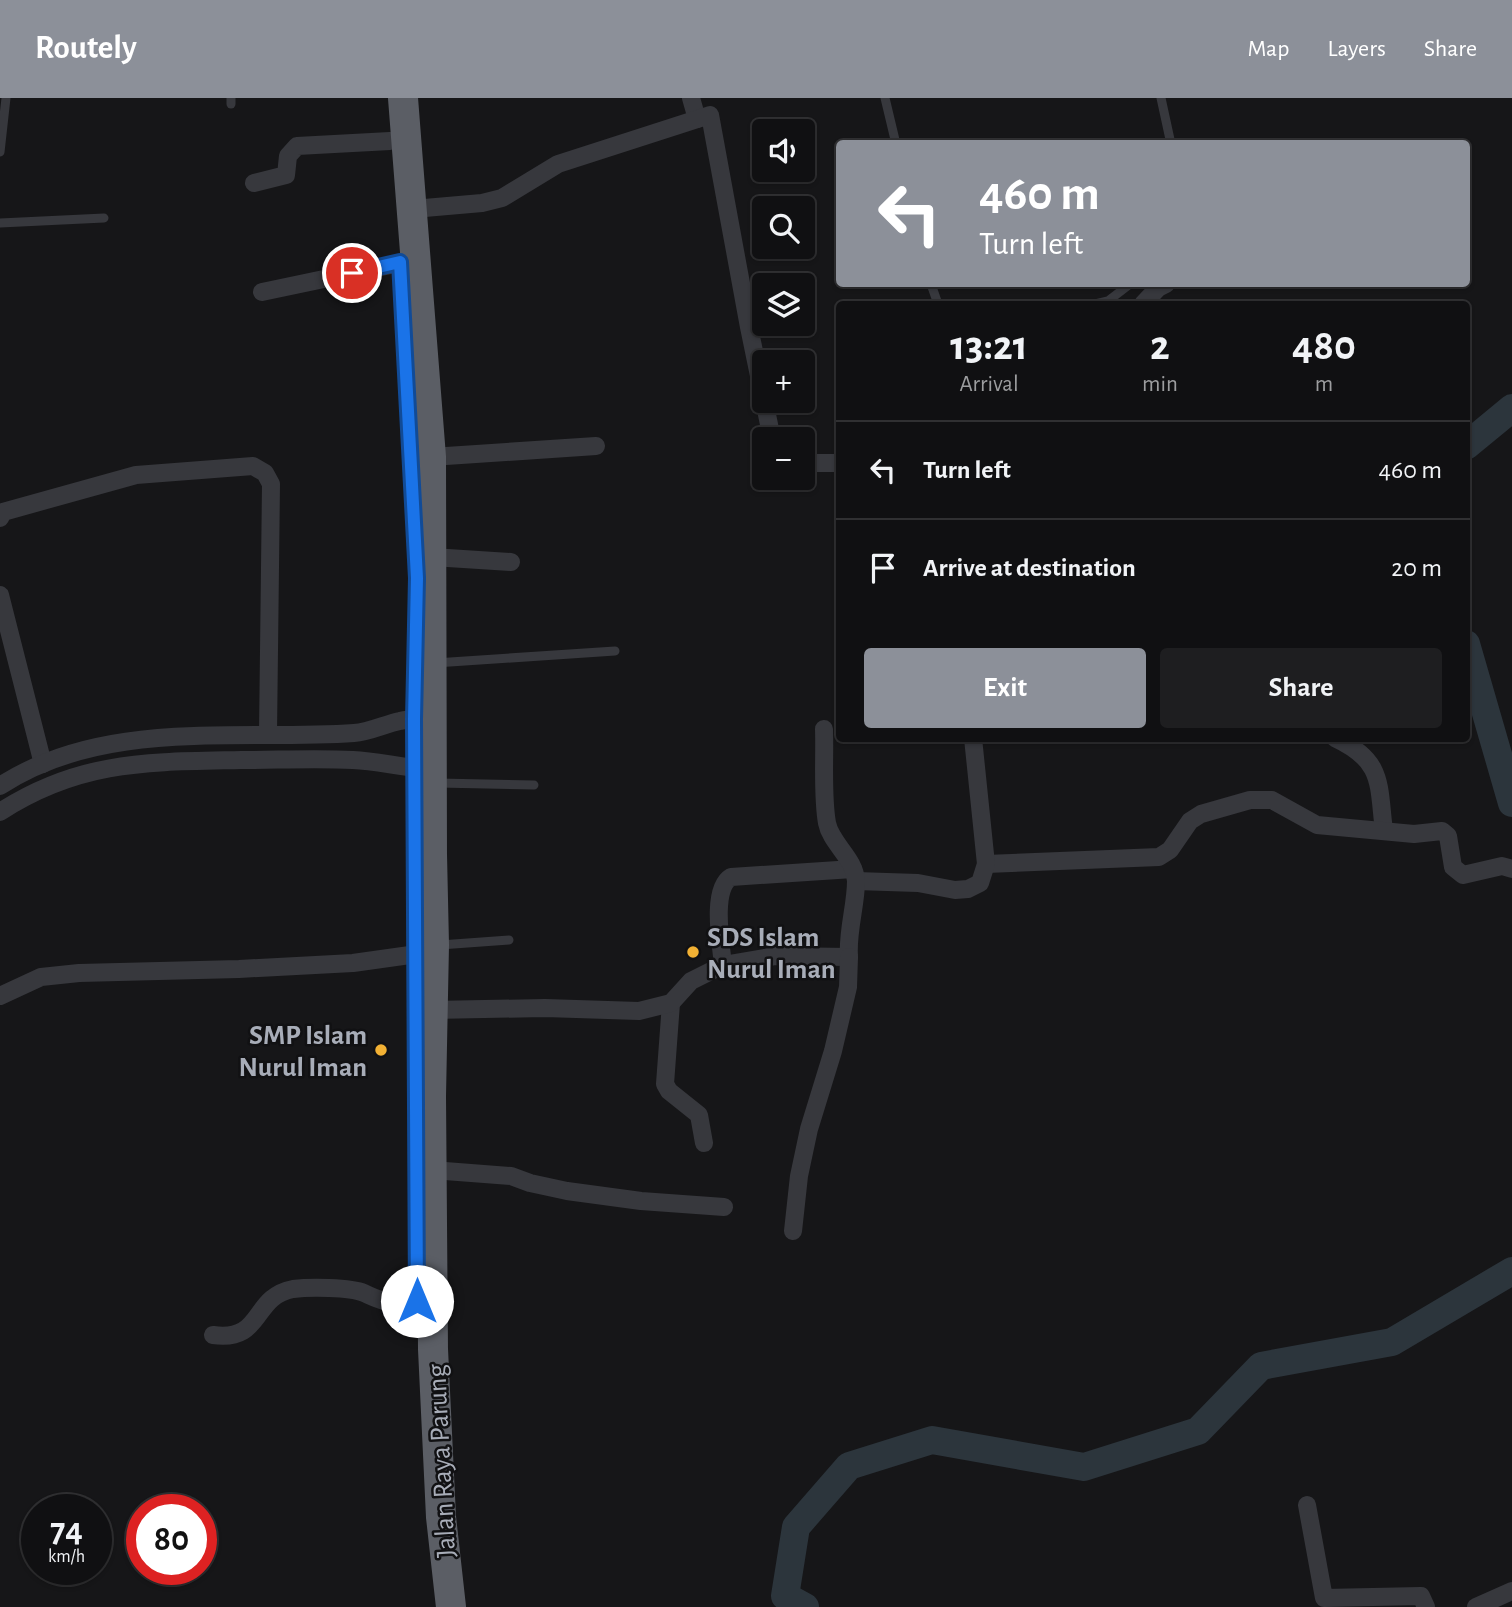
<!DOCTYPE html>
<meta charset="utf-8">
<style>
:root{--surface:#101012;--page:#1e1e20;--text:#f1f3f6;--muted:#9c9d9f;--line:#303032;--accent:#8c9099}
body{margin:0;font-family:"Alegreya Sans",sans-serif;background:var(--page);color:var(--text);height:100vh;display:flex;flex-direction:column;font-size:26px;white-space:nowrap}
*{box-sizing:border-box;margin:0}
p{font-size:23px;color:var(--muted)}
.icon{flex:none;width:38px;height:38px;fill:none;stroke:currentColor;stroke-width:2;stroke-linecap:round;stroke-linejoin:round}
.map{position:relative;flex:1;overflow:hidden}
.details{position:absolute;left:836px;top:203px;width:634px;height:441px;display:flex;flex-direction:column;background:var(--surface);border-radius:7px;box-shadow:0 2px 5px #0004,0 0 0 2px var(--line)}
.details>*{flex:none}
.top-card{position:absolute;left:836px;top:42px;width:634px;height:147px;border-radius:7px;box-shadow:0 2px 5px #0004,0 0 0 2px var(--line);background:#8c9099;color:#fff;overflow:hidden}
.controls{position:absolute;left:752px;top:21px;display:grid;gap:14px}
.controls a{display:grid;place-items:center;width:63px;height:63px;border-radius:7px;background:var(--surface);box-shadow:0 2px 5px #0004,0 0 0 2px var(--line);font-size:35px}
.speed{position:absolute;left:21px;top:1396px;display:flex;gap:14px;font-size:35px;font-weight:700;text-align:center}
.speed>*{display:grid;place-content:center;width:91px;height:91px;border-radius:50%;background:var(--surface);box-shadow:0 2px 5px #0004,0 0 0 2px var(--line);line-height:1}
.speed small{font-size:18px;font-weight:400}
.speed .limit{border:10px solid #d22;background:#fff;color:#111}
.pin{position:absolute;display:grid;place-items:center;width:60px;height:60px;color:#fff;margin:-30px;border:4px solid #fff;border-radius:50%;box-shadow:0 2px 7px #0007}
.me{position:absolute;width:77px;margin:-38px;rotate:0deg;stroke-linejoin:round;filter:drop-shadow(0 0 5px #0008)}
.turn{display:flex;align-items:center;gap:24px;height:147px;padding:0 28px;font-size:32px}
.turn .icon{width:91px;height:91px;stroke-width:2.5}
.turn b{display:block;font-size:49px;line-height:60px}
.eta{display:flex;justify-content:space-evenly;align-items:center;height:119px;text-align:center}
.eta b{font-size:42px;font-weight:600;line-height:49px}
.button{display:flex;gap:14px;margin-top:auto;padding:14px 28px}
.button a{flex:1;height:80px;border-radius:7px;background:var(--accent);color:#fff;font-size:28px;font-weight:600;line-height:80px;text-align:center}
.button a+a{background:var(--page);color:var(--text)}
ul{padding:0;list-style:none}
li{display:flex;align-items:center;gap:21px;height:98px;padding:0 28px;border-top:2px solid var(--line)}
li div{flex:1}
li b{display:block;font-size:26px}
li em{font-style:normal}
header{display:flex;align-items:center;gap:42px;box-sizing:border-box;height:98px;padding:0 35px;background:var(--accent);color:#fff}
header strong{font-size:33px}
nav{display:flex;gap:38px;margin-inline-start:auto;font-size:24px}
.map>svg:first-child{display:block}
</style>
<header>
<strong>Routely</strong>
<nav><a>Map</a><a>Layers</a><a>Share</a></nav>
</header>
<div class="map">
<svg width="1512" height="1509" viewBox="0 0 1512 1509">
<rect width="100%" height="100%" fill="#161618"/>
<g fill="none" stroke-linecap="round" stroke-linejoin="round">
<g stroke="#2c353c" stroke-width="28">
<path d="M1466 348 1512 310"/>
<path d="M1466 546 1512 705"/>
<path d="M805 1509 785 1498 796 1429 849 1368 932 1342 1084 1369 1198 1333 1261 1268 1392 1244 1512 1173"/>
</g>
<g stroke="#37383d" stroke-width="9">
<path d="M885 0 896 46"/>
<path d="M1161 0 1171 46"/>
<path d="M231 6V0"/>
<path d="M0 54 6 0"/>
<path d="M0 125 104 120"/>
<path d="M931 186 938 206"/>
<path d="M1095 206 1108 203 1130 186"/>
<path d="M435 565 615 553"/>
<path d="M438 685 534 687"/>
<path d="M440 847 509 842"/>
</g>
<g stroke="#37383d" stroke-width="18">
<path d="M691 0 697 21"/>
<path d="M254 85 286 77 288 58 297 48 390 43"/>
<path d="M413 111 482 105 502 100 558 66 710 17 749 229 772 341"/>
<path d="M262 194 400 165"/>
<path d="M1143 206 1158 190 1166 186"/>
<path d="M431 359 596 348"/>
<path d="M803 365H840"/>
<path d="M0 420 3 414 136 377 253 368 265 375 271 386 268 636"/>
<path d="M432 459 511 464"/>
<path d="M0 497 43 666"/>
<path d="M1335 640C1384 663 1378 685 1384 733"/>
<path d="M0 688C104 620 237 643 354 635 370 634 385 626 400 623 411 620 421 621 432 621"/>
<path d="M0 714C80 662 149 664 241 662 278 662 316 660 353 662 380 663 405 671 432 671"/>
<path d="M986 766 1159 759 1170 752 1190 723 1201 716 1250 702H1272L1317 727 1414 736 1442 733 1448 738 1453 769 1463 777 1502 768 1512 771"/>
<path d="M856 783 918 785 955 792 968 791 980 785 986 766 973 640"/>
<path d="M723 867C721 846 711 791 731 779L853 771"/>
<path d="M0 898 41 879 79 875 239 871 353 865 417 856"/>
<path d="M671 905 665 986 669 993 699 1017 704 1045"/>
<path d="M432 912 545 910 639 913 671 905 691 883 723 867 776 858 849 859C847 833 856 808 856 783 855 760 831 746 827 725 822 697 825 660 824 631"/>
<path d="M432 1072 511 1078 530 1085 567 1093 641 1103 724 1109"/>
<path d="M793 1133 799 1078 809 1031 833 953 848 889 849 859"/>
<path d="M213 1237C264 1244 251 1199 293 1191 309 1189 350 1189 364 1195 373 1199 380 1203 390 1204 399 1205 408 1204 417 1203"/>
<path d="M1307 1407 1324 1500 1421 1498 1426 1509"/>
<path d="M1476 1509 1512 1493"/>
</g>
<path stroke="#5b5e65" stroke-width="30" d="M403 0 431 359 432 756 434 847 431 998 433 1251 441 1419 451 1509"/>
</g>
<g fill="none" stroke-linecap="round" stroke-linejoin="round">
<g stroke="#114b97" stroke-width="18">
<path id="route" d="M352 175 400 164 417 480 414 621 417 1203"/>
</g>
<use href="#route" stroke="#1a73e8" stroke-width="12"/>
</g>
<g fill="#f2b134" stroke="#111113" stroke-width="2.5">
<circle cx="693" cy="854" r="7"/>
<circle cx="381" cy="952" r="7"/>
</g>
<g text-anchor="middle" stroke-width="5" stroke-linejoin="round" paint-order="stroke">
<g font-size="28" font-weight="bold" fill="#a8adb8" stroke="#111113" text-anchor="start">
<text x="707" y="848">SDS Islam<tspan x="707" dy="32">Nurul Iman</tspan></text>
<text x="367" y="946" text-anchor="end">SMP Islam<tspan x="367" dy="32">Nurul Iman</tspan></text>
</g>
<g font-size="28" fill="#a8adb8" stroke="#111113">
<text transform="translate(440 1363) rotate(-93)" y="10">Jalan Raya Parung</text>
</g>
</g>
</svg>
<div class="controls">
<a><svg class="icon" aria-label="sound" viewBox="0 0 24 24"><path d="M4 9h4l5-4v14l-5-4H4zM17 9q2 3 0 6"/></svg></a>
<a><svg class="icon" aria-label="search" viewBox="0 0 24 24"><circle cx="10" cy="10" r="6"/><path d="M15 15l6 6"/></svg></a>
<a><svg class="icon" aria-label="layers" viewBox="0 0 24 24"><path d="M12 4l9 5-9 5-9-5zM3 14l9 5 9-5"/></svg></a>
<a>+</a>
<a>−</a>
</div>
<div class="speed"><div>74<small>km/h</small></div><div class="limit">80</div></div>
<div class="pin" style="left:352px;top:175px;background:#d93025"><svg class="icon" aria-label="arrive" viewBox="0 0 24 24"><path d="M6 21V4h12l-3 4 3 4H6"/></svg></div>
<svg class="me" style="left:417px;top:1203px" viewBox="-20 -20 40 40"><circle r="19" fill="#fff"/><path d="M0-13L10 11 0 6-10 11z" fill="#1a73e8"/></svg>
<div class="top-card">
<div class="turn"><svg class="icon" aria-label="left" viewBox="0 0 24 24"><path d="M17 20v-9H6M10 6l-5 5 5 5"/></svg><div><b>460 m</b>Turn left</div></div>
</div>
<section class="details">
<div class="eta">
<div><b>13:21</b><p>Arrival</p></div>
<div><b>2</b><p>min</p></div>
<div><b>480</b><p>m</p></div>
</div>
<ul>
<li><svg class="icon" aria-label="left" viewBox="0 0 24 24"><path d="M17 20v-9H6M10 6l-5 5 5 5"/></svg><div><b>Turn left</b></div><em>460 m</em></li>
<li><svg class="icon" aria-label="arrive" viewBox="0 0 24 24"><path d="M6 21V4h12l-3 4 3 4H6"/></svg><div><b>Arrive at destination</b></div><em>20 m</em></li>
</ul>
<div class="button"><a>Exit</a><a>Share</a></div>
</section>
</div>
